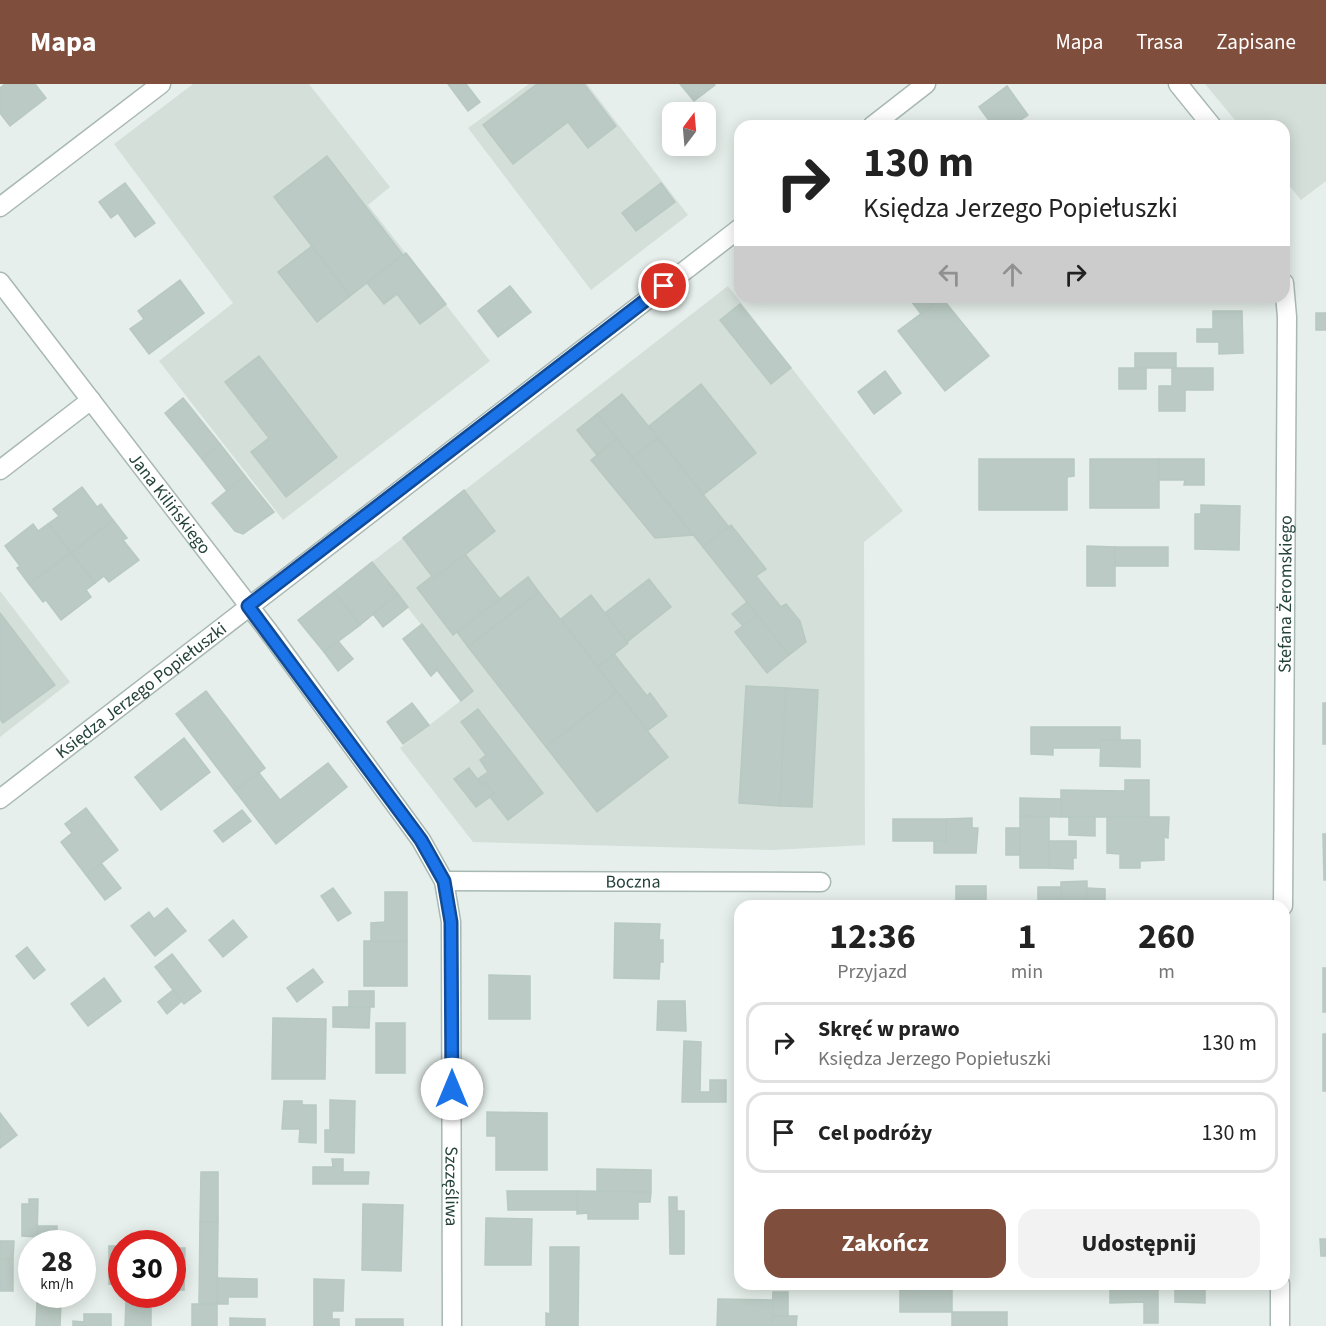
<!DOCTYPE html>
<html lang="pl">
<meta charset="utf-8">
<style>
:root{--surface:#fff;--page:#f2f2f2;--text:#222;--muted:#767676;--line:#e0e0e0;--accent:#804e3d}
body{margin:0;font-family:"Source Sans 3",sans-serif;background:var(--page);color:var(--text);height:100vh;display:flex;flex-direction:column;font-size:22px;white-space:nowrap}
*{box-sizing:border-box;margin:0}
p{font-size:20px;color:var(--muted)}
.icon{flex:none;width:33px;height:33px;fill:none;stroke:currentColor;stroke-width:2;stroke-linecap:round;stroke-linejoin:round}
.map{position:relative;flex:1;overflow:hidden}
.panel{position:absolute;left:734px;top:816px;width:556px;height:390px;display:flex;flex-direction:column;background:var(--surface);border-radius:18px;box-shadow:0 3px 15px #0003}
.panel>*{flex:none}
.guide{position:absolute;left:734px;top:36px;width:556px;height:183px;border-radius:18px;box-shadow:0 3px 15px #0003;background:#fff;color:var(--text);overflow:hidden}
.needle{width:39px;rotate:16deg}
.buttons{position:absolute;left:662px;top:18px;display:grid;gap:12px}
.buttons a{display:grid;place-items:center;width:54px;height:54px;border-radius:12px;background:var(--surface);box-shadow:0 3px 15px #0003;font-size:30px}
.speed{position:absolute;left:18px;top:1146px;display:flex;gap:12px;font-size:30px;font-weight:700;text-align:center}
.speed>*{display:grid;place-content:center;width:78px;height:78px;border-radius:50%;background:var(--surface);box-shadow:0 3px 15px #0003;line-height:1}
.speed small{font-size:15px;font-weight:400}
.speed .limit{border:9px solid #d22;background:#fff;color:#111}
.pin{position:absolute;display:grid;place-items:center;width:51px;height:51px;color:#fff;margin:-26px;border:3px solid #fff;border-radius:50%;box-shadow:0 2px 6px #0007}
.me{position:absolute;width:66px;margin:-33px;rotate:0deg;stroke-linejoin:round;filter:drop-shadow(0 0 4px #0008)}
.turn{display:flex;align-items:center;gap:21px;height:126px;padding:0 30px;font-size:27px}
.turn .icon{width:78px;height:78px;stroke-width:2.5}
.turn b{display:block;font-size:42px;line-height:51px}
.lanes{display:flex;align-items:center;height:57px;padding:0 30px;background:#0003;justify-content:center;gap:30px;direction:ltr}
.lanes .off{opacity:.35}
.eta{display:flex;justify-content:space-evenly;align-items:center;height:102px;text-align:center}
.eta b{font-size:36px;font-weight:700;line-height:42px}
.button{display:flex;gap:12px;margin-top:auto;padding:12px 30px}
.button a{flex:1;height:69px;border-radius:18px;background:var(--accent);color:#fff;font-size:24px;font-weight:700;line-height:69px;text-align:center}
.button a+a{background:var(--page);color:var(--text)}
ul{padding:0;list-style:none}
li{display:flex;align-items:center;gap:18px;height:81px;margin:0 12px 9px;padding:0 18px;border:3px solid var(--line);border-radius:18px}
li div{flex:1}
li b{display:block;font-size:22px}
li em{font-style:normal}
header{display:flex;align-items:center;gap:36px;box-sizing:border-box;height:84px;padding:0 30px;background:var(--accent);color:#fff}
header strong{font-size:28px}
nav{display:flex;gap:33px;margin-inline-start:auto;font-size:21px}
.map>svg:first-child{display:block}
</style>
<header>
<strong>Mapa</strong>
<nav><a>Mapa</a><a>Trasa</a><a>Zapisane</a></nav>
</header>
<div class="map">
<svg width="1326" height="1242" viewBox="0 0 1326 1242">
<rect width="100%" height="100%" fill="#e6efeb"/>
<g fill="#d4dfda">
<path d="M193 0H309L390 103 368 121 490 277 283 436 159 277 233 219 114 60Z"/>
<path d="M529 0H587L688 131 591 206 468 44Z"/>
<path d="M1205 0H1326V97L1301 116 1284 95V42H1240Z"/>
<path d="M728 202 903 427 864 458 865 761 774 766 473 758 400 664 473 607 372 478Z"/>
<path d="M0 507 70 598 0 653Z"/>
<path d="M776 817 865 818V822H776Z"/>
</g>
<g fill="#bbcac4" stroke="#b8c9c2" stroke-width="1.5">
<path d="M5 0H35L46 14 10 42 0 29V4Z"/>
<path d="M448 0H466L480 18 468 27Z"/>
<path d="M537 0H584L616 42 588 64 568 38 513 80 483 41Z"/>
<path d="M680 0H714L715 1 694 17Z"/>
<path d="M1007 2 1028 31 1012 42H993L979 23Z"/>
<path d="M327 72 403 171 350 212 274 113Z"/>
<path d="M125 99 155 139 135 153 118 129 111 134 99 118Z"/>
<path d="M661 99 675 118 636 147 622 129Z"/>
<path d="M312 162 350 212 317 238 278 188Z"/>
<path d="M406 169 446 220 420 240 397 210 384 220 367 199Z"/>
<path d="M180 196 204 229 149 270 130 245 144 235 138 227Z"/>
<path d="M510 202 531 228 498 253 478 227Z"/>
<path d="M908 213H943L921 230Z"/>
<path d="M942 214 989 272 945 307 898 247Z"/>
<path d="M740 220 791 284 771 300 720 236Z"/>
<path d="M1213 227H1242L1243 269 1219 270V258H1197V245H1213Z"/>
<rect x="1316" y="229" width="10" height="17"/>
<rect x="1135" y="269" width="41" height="15"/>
<path d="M259 272 337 373 286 413 251 368 269 354 225 298Z"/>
<rect x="1119" y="284" width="27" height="21"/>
<path d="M1172 284H1213V306H1185V327H1159V302H1172Z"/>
<path d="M885 287 901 309 874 330 858 308Z"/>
<path d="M701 300 756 369 703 411 649 342Z"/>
<path d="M622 310 658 354 632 374 597 330Z"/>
<path d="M183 314 220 360 202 375 165 329Z"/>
<path d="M597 330 617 355 597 371 577 346Z"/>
<path d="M658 354 729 443 703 463 632 374Z"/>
<path d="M617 355 632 374 693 451 655 454 591 376Z"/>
<path d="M220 360 245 392 227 407 202 375Z"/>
<path d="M979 375H1074V392L1067 393V426H979Z"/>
<rect x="1090" y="375" width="69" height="49"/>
<path d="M1159 375H1204V401H1184L1185 396H1159Z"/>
<path d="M245 392 274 428 243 450 235 447 212 419Z"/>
<path d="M82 403 97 423 101 420 113 436 71 469 48 440 59 432 53 425Z"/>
<path d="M464 406 495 447 434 495 403 454Z"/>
<path d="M1201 421 1240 422 1239 466 1195 465V430H1201Z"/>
<path d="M113 436 127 454 123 456 139 476 109 498 104 492 95 499 71 469Z"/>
<path d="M33 440 38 447 48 440 71 469 29 500 17 484 20 482 5 462Z"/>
<path d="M731 441 766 485 756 492 781 523 786 520 800 537 806 558 789 571 703 463Z"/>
<path d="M1087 462 1115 463V502H1087Z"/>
<rect x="1115" y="463" width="53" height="19"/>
<path d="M71 469 95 499 86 506 91 513 61 536 46 516 43 518 29 500Z"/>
<path d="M465 470 500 515 453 551 417 504 432 492 434 495Z"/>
<path d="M372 478 398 510 360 541 334 508Z"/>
<path d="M528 493 539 508 468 563 457 548Z"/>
<path d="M649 495 671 523 627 558 605 529Z"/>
<path d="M334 508 360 541 324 568 298 536Z"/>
<path d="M539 508 617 608 546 663 468 563Z"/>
<path d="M398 510 408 523 383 543 373 530Z"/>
<path d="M591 511 628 559 598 583 561 535Z"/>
<path d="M747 518 757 531 743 542 732 530Z"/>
<path d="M0 529 55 601 3 639 0 635Z"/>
<path d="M757 531 789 571 767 589 735 548Z"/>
<path d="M422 540 473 607 461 617 437 586 431 592 403 555Z"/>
<path d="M338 557 353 575 338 587 324 568Z"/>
<path d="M614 570 647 612 650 609 667 632 647 647 598 583Z"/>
<path d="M746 602 786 604 780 722 739 719Z"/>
<path d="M786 604 818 606 812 723 780 722Z"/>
<path d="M206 607 265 684 235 707 176 630Z"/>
<path d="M617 608 668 673 597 728 546 663Z"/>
<path d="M412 619 429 641 403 660 387 638Z"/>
<rect x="1323" y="619" width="3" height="41"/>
<path d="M478 625 543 709 508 736 490 713 494 710 485 698 481 700 478 695 488 688 480 676 486 671 461 638Z"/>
<path d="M1031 643H1120V656H1101V664H1053V671L1031 670Z"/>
<path d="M184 654 210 688 161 726 135 693Z"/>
<path d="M1101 656H1140V683L1100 682Z"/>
<path d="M328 679 347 703 276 760 235 707 259 689 280 716Z"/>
<path d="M469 684 481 700 485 698 494 710 476 723 454 695Z"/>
<path d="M1125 696H1149V733H1061V706L1125 707Z"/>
<path d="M1020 714 1061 715V733L1020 732Z"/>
<path d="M86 724 118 766 86 791 61 758 72 749 65 740Z"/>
<path d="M242 726 251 737 223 758 214 747Z"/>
<path d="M1020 732 1049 733V784H1020Z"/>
<path d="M1069 733H1095V752L1069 751Z"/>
<path d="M1107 733H1169L1168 754 1164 753V776L1140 777V784H1120V770L1107 769Z"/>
<path d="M972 734V744H978L976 769H934V757H946V735Z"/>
<rect x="893" y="735" width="53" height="22"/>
<rect x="1006" y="744" width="14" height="27"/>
<path d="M1323 750H1326V796H1324Z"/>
<path d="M1049 757H1076V774H1073V785L1049 784Z"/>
<path d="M101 779 121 804 105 816 86 791Z"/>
<path d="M1087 797V822H1061V798Z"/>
<rect x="956" y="802" width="30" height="20"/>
<rect x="1038" y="803" width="23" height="19"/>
<path d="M333 804 351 829 338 837 321 812Z"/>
<path d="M1087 804 1105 805V822H1087Z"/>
<path d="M385 808H407V857H371V839L385 838Z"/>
<path d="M167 824 186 847 155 872 131 842 149 828 154 835Z"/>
<path d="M233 836 247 853 223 873 209 856Z"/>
<path d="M615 839 660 840 659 856H663V878H660L659 895 614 894Z"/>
<rect x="364" y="857" width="43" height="45"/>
<path d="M27 863 45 886 34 895 16 872Z"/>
<path d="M172 870 201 907 184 920 155 883Z"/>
<rect x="1323" y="884" width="3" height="44"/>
<path d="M313 885 323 898 297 918 287 904Z"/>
<path d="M489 891 530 892V935H489Z"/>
<path d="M104 894 121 917 88 942 71 920Z"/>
<path d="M173 906 182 917 167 930 158 918Z"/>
<rect x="349" y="907" width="25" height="16"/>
<path d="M658 917H685L686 947 657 946Z"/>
<path d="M333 923H370L369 944 333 943Z"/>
<path d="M273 934 326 935 325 995H272Z"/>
<rect x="376" y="939" width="29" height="50"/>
<rect x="1323" y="950" width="3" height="57"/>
<path d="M684 957 701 958 700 1008H710V996H726V1018H682Z"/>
<path d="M330 1016 355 1017 354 1069 325 1068V1046H330Z"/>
<path d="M284 1017H302V1021H316V1059L299 1058 300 1045H282Z"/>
<path d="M487 1028 547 1029V1086H496V1052H487Z"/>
<path d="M0 1029 17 1051 0 1064Z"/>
<path d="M332 1075H343V1088H369L368 1100H313V1083H333Z"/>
<path d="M597 1085 651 1086V1108L597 1107Z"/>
<path d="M201 1088H218V1138H200Z"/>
<path d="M507 1107H577V1126H508Z"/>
<path d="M577 1107 651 1108 650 1118H638V1135H588V1129L577 1130Z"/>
<path d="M669 1113H677V1127H684V1170H670Z"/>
<path d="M29 1115H38L37 1153 22 1152V1120H29Z"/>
<path d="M363 1120 403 1121 401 1187 362 1186Z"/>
<path d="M486 1134 532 1135 531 1181H485Z"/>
<path d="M200 1138H218L217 1220 199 1219Z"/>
<path d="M38 1142H57V1157H37Z"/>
<path d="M1320 1155H1326V1172H1321Z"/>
<path d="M0 1157H14L13 1175H0Z"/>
<path d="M109 1162H122V1201L109 1200Z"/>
<path d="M550 1163H579L578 1242H546V1229L550 1230Z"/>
<path d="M172 1164H185L184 1206H172Z"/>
<rect x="0" y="1175" width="13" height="32"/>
<path d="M217 1194 257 1195V1213H228V1220H217Z"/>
<path d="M314 1195 344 1196 343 1227H332V1235H339V1242H314Z"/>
<path d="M1110 1200H1158V1239H1144V1218L1110 1219Z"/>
<path d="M1175 1200H1205V1219L1175 1218Z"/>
<path d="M952 1205V1228H900V1206Z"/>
<path d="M773 1208H788V1232H772Z"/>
<rect x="37" y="1210" width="24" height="9"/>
<rect x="126" y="1210" width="14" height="7"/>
<path d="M718 1215 773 1216 772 1242H717Z"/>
<path d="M126 1217H151V1242H125Z"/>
<path d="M37 1219H61L60 1242H36Z"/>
<rect x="192" y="1220" width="25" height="22"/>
<rect x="952" y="1228" width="55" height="14"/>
<path d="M84 1230H111V1242H73V1237L84 1238Z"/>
<path d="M772 1232H797L796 1242H772Z"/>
<path d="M230 1234 265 1235V1242H230Z"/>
<rect x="356" y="1235" width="47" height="7"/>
</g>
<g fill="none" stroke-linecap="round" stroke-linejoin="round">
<g stroke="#a8b8b2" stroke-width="21">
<g id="minor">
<path d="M1178 0 1212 42"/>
<path d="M872 42 926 0"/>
<path d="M0 123 161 0"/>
<path id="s1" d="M0 198 269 548 421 756 444 797 451 838 452 1242"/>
<path d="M0 386 91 316"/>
<path id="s2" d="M0 715 740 144"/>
<path id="s3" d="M444 797 821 798"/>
<path id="s4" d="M1283 822 1287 233 1284 199"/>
<path d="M1280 1242V1200"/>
</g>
</g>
<use href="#minor" stroke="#fff" stroke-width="18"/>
</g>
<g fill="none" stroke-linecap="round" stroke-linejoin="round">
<g stroke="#114b97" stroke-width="15">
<path id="route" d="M452 1005 451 838 444 797 421 756 248 522 664 202"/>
</g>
<use href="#route" stroke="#1a73e8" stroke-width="10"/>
</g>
<g text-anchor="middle" stroke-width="6" stroke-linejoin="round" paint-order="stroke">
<g font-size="18" fill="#24423a" stroke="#f7fbf9">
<text dy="6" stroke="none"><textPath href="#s1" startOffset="279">Jana Kilińskiego</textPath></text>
<text dy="6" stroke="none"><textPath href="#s4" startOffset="312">Stefana Żeromskiego</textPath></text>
<text dy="6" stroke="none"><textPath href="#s2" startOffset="178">Księdza Jerzego Popiełuszki</textPath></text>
<text dy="6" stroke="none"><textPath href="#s3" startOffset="189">Boczna</textPath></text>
<text dy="6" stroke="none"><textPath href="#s1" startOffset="1052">Szczęśliwa</textPath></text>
</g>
</g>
</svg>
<div class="buttons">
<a><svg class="needle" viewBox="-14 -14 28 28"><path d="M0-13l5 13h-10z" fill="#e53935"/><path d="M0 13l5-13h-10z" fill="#767676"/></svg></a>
</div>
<div class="speed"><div>28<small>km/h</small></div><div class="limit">30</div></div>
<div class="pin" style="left:664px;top:202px;background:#d93025"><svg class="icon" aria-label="arrive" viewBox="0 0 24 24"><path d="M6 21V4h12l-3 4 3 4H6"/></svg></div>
<svg class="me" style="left:452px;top:1005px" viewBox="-20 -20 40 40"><circle r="19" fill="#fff"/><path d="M0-13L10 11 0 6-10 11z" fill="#1a73e8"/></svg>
<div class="guide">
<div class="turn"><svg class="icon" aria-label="right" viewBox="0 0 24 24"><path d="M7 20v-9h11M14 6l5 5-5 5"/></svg><div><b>130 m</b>Księdza Jerzego Popiełuszki</div></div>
<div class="lanes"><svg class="icon off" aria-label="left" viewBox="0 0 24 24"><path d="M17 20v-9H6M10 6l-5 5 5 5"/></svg><svg class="icon off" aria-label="ahead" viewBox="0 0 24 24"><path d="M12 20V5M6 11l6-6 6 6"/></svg><svg class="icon" aria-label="right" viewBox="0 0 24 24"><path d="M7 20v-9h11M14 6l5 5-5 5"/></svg></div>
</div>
<section class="panel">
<div class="eta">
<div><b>12:36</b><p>Przyjazd</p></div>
<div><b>1</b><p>min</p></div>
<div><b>260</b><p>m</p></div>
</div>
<ul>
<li><svg class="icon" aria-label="right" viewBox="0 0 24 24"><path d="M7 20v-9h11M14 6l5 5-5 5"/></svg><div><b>Skręć w prawo</b><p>Księdza Jerzego Popiełuszki</p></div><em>130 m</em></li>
<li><svg class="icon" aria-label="arrive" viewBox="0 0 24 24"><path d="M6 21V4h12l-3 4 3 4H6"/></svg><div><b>Cel podróży</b></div><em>130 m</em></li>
</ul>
<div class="button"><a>Zakończ</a><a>Udostępnij</a></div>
</section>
</div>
